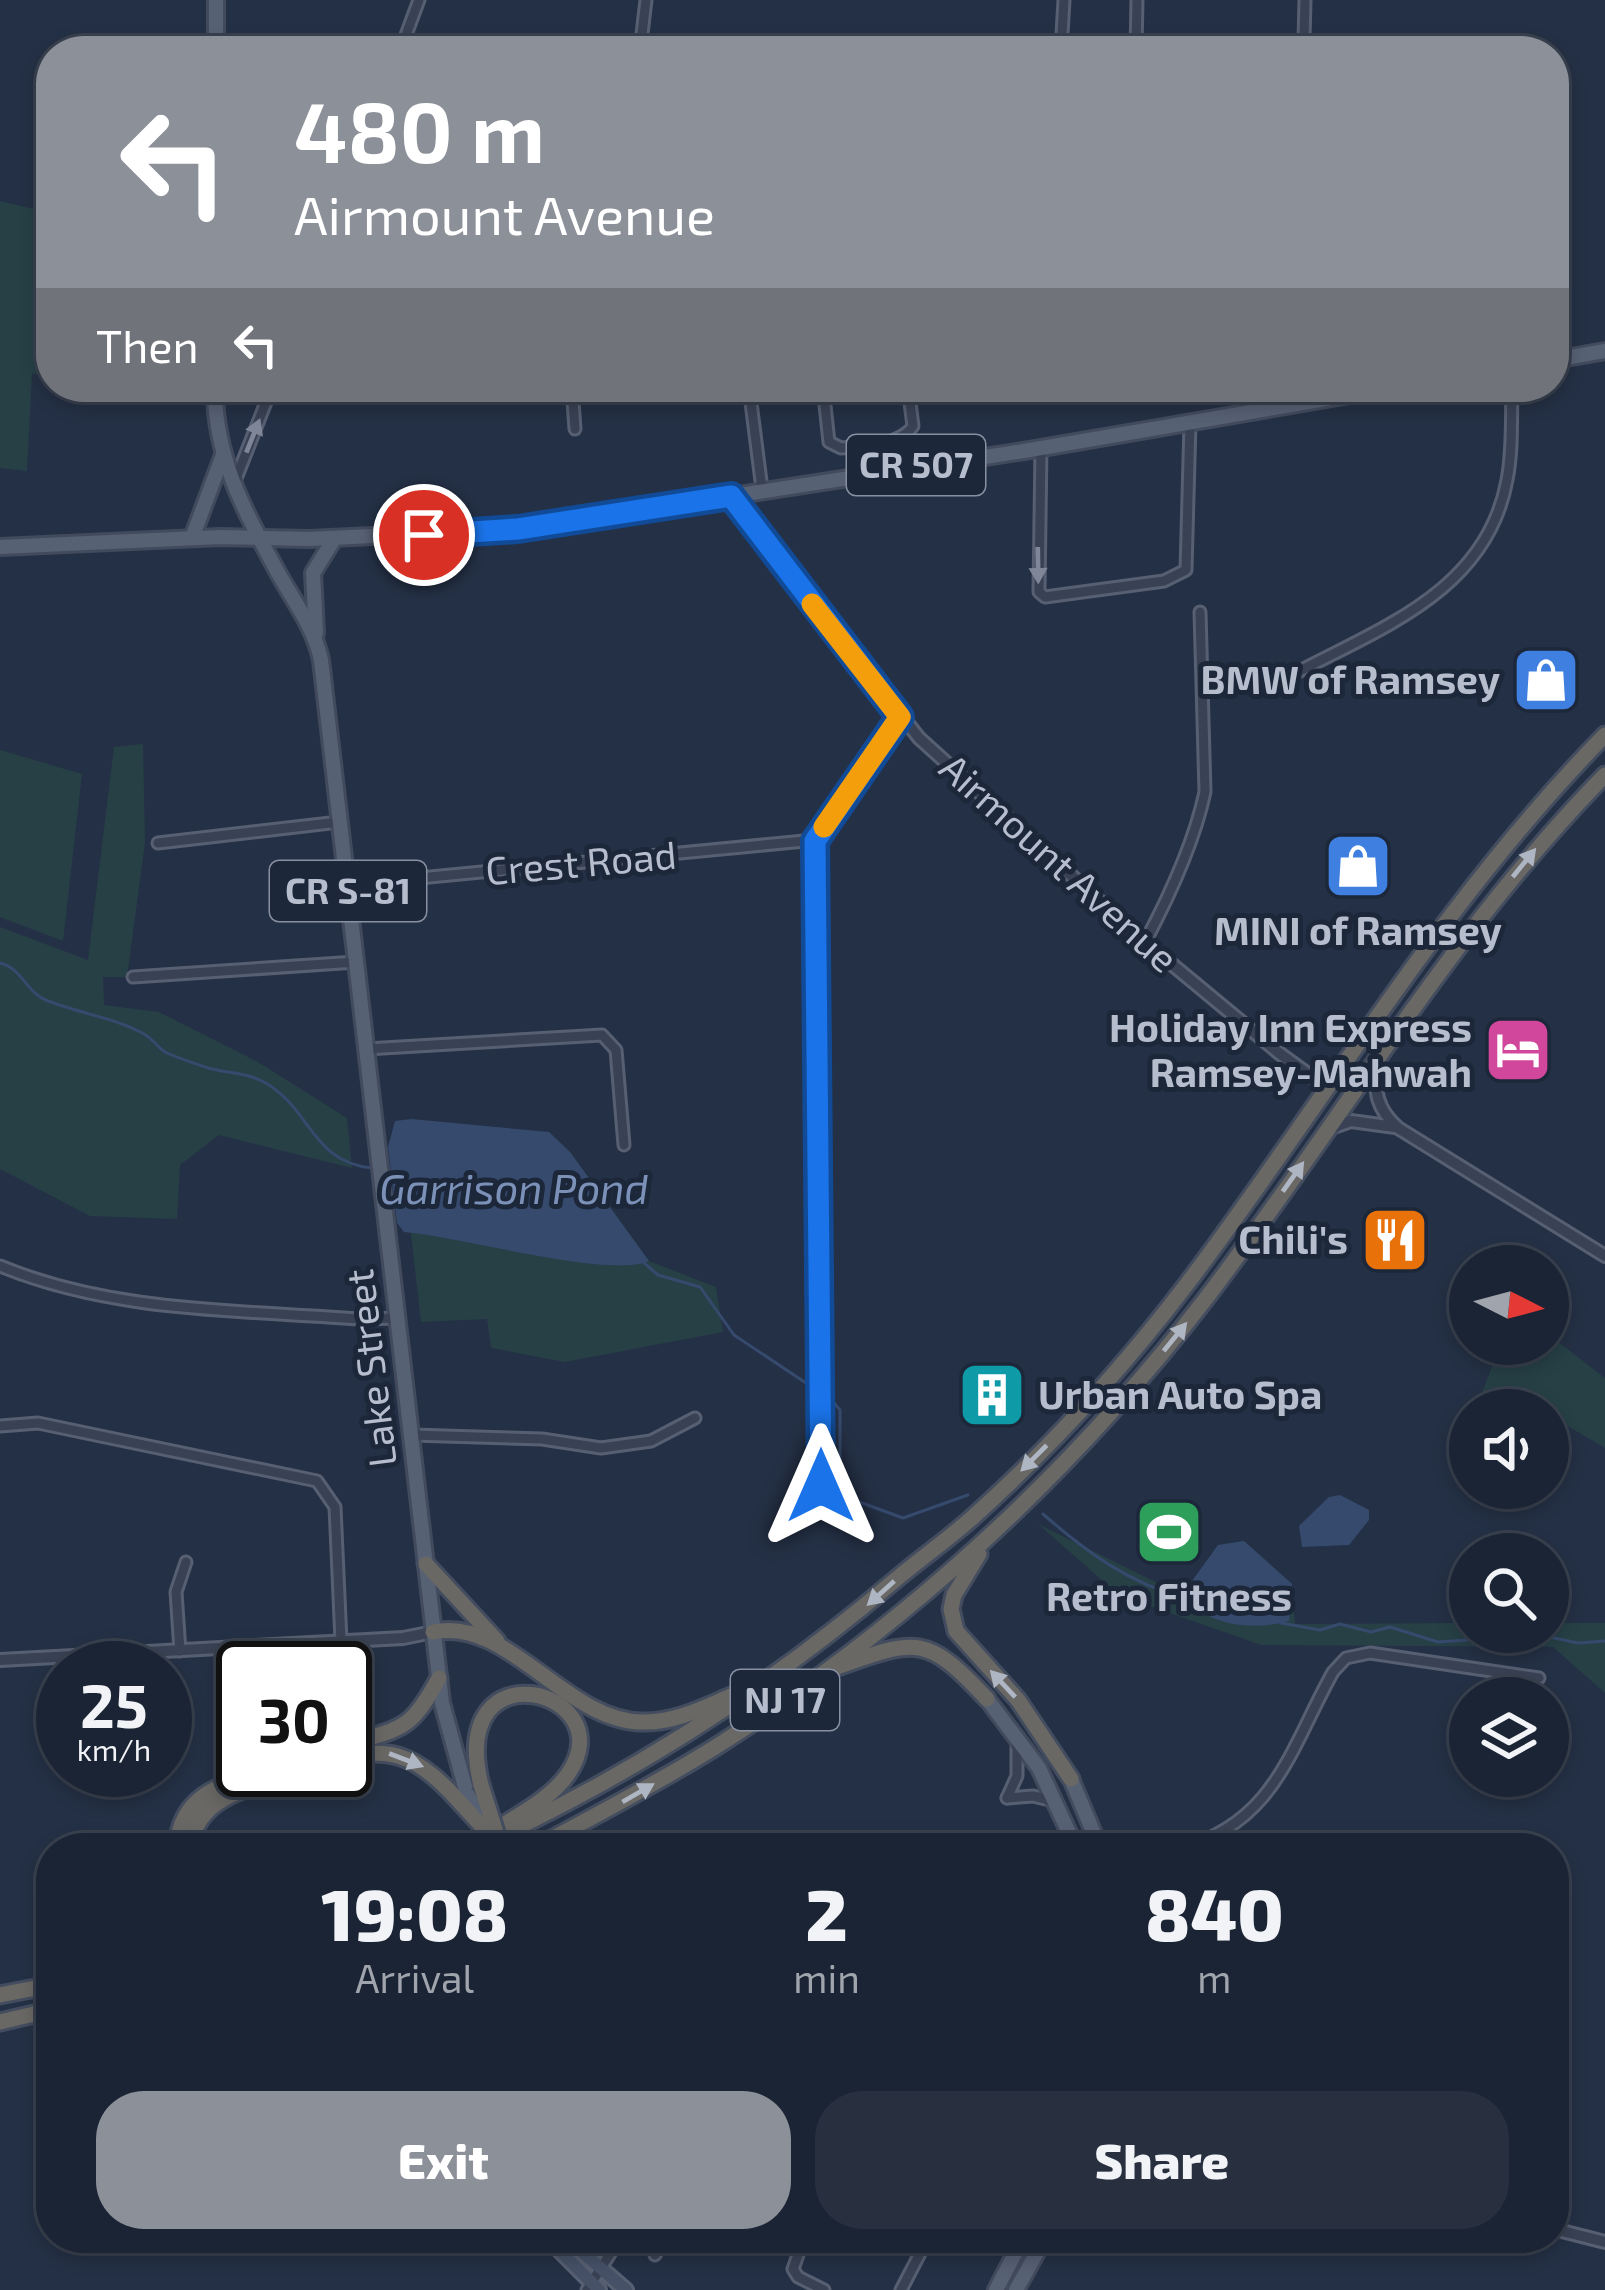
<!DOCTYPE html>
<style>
:root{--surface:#1b2434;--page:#283040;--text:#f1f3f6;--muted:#a0a4ac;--line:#39414f;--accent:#8c9099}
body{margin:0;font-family:"Exo 2",sans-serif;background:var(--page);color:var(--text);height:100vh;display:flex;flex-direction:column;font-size:45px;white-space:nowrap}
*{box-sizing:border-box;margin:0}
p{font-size:39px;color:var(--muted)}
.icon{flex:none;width:66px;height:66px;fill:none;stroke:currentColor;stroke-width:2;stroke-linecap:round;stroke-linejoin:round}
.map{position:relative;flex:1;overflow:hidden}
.side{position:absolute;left:36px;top:1833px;width:1533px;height:420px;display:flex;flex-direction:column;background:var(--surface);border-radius:48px;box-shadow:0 6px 18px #0003,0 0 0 3px var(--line)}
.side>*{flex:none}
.hud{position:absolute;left:36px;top:36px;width:1533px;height:366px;border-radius:48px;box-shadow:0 6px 18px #0003,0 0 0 3px var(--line);background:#8c9099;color:#fff;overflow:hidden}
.needle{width:78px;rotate:96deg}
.tools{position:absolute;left:1449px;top:1245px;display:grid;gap:24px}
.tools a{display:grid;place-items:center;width:120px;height:120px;border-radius:50%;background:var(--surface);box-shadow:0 6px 18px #0003,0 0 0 3px var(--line);font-size:60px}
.speed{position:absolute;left:36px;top:1641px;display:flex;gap:24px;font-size:60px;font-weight:700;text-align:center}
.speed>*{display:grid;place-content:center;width:156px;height:156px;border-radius:50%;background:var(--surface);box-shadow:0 6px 18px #0003,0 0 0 3px var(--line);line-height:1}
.speed small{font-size:30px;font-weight:400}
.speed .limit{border:6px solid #111;border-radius:18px;background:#fff;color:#111}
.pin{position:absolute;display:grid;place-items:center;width:102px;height:102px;color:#fff;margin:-51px;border:6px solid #fff;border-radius:50%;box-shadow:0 3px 12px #0007}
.me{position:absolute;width:132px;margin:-66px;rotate:0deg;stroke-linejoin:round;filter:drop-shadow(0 0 9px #0008)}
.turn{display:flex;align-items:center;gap:42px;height:252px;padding:0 60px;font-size:54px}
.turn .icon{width:156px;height:156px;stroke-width:2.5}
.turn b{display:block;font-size:84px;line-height:102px}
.then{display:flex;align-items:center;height:114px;padding:0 60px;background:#0003;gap:24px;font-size:45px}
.eta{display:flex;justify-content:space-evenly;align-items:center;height:204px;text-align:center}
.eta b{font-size:72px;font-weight:800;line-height:84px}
.action{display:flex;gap:24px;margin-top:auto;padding:24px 60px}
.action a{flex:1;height:138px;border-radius:48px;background:var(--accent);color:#fff;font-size:48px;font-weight:800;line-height:138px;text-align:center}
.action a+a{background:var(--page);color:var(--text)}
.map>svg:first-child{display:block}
</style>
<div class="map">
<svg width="1605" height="2290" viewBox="0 0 1605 2290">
<rect width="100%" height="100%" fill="#243045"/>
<g fill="#264046">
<path d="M0 201 51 213V373L32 374 27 471 0 468Z"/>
<path d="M143 744 145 843 127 977H103L104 1005 159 1012 258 1062 347 1118 352 1168 219 1135 180 1165 177 1219 90 1216 0 1169V927L88 960 114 747Z"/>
<path d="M0 750 82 774 63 941 0 917Z"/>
<path d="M549 1132 570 1152 649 1261 716 1287 723 1332 565 1362 491 1348 487 1319 421 1322 400 1138Z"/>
<path d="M1548 1334 1605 1378V1448L1559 1421 1548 1423V1410H1475L1501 1344H1548Z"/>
<path d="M1038 1524 1182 1595 1218 1545 1244 1541 1292 1584 1295 1624 1470 1623V1632H1548V1623H1605V1693L1553 1647 1261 1645 1119 1595Z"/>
</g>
<g fill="#364a6e">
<path d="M411 1119 549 1132 570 1152 649 1261C610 1279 458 1236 404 1232L397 1223 388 1147 395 1121Z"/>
<path d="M1340 1495 1369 1510V1520L1349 1545 1302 1547 1299 1526 1329 1497Z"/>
<path d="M1244 1541 1292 1584 1289 1621C1251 1631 1208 1626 1182 1595L1218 1545Z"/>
</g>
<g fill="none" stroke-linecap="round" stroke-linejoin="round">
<g stroke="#364a6e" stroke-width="3">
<path d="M0 963C23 969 26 993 48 1001 76 1012 118 1019 144 1034 152 1038 157 1047 165 1052 177 1058 194 1063 208 1068 229 1074 250 1072 269 1085 312 1113 313 1162 372 1168"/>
<path d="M642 1261 658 1275 700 1287 734 1335 812 1387"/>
<path d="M829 1397 840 1410V1469L854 1500 903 1518 968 1495"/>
<path d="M1043 1514C1085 1551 1130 1584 1185 1598"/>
<path d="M1281 1623 1320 1630 1340 1624 1371 1632 1390 1627 1438 1642 1540 1635 1578 1643 1605 1641"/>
</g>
<g stroke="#576072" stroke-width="15">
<g id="minor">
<path d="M1305 0 1304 40 1308 51"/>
<path d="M400 51 419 0"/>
<path d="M640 51 646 0"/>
<path d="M1061 51 1064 0"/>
<path d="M1136 51 1137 0"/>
<path d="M572 387 575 429"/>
<path d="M749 387 762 489"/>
<path d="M823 387 829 442 841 448 865 446 875 455 877 471"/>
<path d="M1041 448 1039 592 1045 597 1164 581 1186 570 1190 423"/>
<path d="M875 455C885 438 904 441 913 426L908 387"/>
<path d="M235 481 272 387"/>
<path d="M1296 673C1383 627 1487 590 1507 480 1513 450 1511 417 1512 387"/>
<path d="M158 843 339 822"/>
<path d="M347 885 815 840"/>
<path d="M1145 942C1170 895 1194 843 1205 792L1200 612"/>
<path d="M133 977 356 962"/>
<path d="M366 1049 602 1035 616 1050 624 1145"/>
<path d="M0 1266C114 1313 240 1310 361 1319L398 1318"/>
<path d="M0 1426 38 1423 317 1481 335 1507 341 1641"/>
<path d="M412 1435 542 1439 601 1448 651 1441 695 1418"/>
<path d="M821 1486 815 840 900 717"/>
<path d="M180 1651 176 1592 186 1562"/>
<path d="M1007 1798 1017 1776V1740"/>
<path d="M1007 1798 1033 1796 1054 1801"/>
<path d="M1181 1848C1275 1823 1291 1747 1333 1672L1346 1658 1370 1653 1539 1678"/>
<path d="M804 2238 793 2269 798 2277 824 2290"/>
<path d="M655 2255 665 2238"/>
<path d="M587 2290 620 2238"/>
<path d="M901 2290 928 2238"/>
</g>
</g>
<g stroke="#576072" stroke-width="16">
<g id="tertiary">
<path d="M731 496 919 738 1145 942 1279 1053 1327 1088"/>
<path d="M1377 1065C1374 1093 1377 1109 1398 1128L1605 1256"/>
<path d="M1331 1128 1351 1121 1395 1127"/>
<path d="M0 1660 403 1638 433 1632"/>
<path d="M1554 2229 1605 2242"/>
</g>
</g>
<g stroke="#576072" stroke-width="18">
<g id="secondary">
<path d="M547 2238 599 2290"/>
<path d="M566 2238 626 2290"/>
</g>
</g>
<g stroke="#424b5e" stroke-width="20">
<g id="primary">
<path d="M216 0V51"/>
<path d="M1554 360 1605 351"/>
<path d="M215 387C214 455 244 511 276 569 292 599 314 626 321 660L442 1703 467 1794"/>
<path d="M192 538 223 455"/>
<path d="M0 547 220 537 309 539 519 529 1024 451 1396 387"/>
<path d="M316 633 313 573 334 539"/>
<path d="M987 1699 1039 1768 1076 1848"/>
<path d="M1071 1779 1100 1848"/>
<path d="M996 2290 1023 2238"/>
<path d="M1016 2290 1045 2238"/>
</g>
</g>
<g stroke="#434d5f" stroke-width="21">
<g id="trunk">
<path d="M979 1554 954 1595 951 1609 956 1631 1018 1700 1071 1779"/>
<path d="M426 1564 497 1641"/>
<path d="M433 1632C508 1616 565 1721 642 1722 674 1723 703 1708 731 1696"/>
<path d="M837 1667C918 1638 927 1635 987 1699"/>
<path d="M345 1745C402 1727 409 1733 439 1678"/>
<path d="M345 1759C393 1743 423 1762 455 1797"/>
<path d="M481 1785C446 1642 626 1691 568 1774 552 1797 525 1811 502 1826"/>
<path d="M177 1848C180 1793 224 1784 269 1770"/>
<path d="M191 1848C194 1791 267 1784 311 1770"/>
<path d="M474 1848C627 1778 767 1689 894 1581 920 1559 947 1540 972 1518 1051 1447 1123 1368 1187 1284 1326 1100 1443 900 1605 735"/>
<path d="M535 1848C596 1815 658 1783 717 1746 903 1628 1069 1476 1204 1301 1338 1126 1450 933 1605 775"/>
<path d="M0 1995 51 1985"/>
<path d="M0 2022 51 2010"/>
</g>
</g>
<use href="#minor" stroke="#394254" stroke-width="9"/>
<use href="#tertiary" stroke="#394254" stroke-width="10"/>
<use href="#secondary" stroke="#465168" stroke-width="12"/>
<use href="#primary" stroke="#576174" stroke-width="14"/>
<use href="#trunk" stroke="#696864" stroke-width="15"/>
<g stroke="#424b5e" stroke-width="20" stroke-linecap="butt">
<path id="primary-bridge" d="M467 1794 482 1820"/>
</g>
<g stroke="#434d5f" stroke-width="21" stroke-linecap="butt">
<g id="trunk-bridge">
<path d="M481 1785 499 1842"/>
<path d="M455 1797 499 1845"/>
</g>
</g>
<use href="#primary-bridge" stroke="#576174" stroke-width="14"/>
<use href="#trunk-bridge" stroke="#696864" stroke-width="15"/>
</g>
<defs><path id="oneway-solid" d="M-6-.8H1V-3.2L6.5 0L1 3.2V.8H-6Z" transform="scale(3)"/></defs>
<g fill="#7e8697">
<use href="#oneway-solid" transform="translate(253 436) rotate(-68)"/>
<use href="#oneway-solid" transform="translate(1038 565) rotate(89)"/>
</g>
<g fill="#aeb5c3">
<use href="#oneway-solid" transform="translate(1524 863) rotate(-51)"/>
<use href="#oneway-solid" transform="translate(1293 1177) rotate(-55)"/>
<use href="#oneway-solid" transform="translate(1175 1337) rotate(-51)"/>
<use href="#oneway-solid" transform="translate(1034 1458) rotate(135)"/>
<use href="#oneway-solid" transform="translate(881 1593) rotate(138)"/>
<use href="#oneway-solid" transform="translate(1003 1684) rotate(-133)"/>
<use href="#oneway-solid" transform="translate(406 1760) rotate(21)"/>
<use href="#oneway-solid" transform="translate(638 1793) rotate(-30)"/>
</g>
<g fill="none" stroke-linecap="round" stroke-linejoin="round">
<g stroke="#114b97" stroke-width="30">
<path id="route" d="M424 535 518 529 731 496 900 717 815 841 821 1486"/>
</g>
<use href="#route" stroke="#1a73e8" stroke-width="21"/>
<path stroke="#f59e0b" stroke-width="21" d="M812 604 900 717 824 827"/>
</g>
<defs>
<g id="shop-square" transform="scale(3.45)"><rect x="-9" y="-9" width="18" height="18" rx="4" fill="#3f7fe0" stroke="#1d273a"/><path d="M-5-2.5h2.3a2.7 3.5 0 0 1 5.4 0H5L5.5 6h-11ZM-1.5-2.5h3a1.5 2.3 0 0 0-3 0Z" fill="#fff"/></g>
<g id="hotel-square" transform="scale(3.45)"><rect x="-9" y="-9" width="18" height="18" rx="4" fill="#d1479c" stroke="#1d273a"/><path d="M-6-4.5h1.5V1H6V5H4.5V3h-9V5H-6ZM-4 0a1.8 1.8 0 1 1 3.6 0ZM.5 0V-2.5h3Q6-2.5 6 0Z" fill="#fff"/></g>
<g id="restaurant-square" transform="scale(3.45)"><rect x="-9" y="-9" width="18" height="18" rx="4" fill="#e8710a" stroke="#1d273a"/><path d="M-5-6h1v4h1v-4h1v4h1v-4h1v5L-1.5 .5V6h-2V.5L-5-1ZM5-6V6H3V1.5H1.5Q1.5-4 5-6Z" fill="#fff"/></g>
<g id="building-square" transform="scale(3.45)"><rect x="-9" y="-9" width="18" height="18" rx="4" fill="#0f9aa8" stroke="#1d273a"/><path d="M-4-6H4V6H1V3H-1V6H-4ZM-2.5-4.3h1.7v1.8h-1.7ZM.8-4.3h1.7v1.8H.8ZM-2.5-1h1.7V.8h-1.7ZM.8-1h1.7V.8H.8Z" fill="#fff"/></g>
<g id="stadium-square" transform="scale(3.45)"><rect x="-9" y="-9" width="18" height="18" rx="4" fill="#2e9e5b" stroke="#1d273a"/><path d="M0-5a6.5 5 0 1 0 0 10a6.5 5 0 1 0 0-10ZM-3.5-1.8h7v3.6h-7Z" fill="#fff"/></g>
</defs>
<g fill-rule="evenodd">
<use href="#shop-square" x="1546" y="680"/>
<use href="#shop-square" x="1358" y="866"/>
<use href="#hotel-square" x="1518" y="1050"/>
<use href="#restaurant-square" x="1395" y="1240"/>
<use href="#building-square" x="992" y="1395"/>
<use href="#stadium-square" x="1169" y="1532"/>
</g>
<g text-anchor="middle" stroke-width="10" stroke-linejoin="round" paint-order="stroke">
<g fill="#1d273a" stroke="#8891a2" stroke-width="3">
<rect x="847" y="435" width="138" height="60" rx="9"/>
<rect x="270" y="861" width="156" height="60" rx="9"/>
<rect x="731" y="1670" width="108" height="60" rx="9"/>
</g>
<g font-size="36" font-weight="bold" fill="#b6bece">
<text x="916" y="478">CR 507</text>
<text x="348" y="904">CR S-81</text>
<text x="785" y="1713">NJ 17</text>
</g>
<g font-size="39" font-weight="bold" fill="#b6bece" stroke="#1d273a" text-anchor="end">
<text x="1500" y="694">BMW of Ramsey</text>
<text x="1358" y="945" text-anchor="middle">MINI of Ramsey</text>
<text x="1472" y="1042">Holiday Inn Express<tspan x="1472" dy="45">Ramsey-Mahwah</tspan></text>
<text x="1348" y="1254">Chili's</text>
<text x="1038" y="1409" text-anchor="start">Urban Auto Spa</text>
<text x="1169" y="1611" text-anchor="middle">Retro Fitness</text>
</g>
<g font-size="39" fill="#b6bece" stroke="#1d273a">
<text transform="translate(581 863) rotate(-5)" y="14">Crest Road</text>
<text transform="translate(1059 863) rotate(42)" y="14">Airmount Avenue</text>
<text transform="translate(371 1368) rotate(-97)" y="14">Lake Street</text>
</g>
<g font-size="42" font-style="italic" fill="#7b91b8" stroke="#1d273a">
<text x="514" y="1204">Garrison Pond</text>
</g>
</g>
</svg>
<div class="tools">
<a><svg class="needle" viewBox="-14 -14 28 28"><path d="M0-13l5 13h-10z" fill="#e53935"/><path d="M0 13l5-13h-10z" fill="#a0a4ac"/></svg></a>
<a><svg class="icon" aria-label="sound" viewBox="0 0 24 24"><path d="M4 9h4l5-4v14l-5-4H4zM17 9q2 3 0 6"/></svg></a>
<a><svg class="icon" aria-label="search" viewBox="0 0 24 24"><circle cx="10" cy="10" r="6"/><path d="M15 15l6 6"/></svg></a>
<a><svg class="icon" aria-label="layers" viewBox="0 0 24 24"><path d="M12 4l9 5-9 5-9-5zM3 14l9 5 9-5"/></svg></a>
</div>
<div class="speed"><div>25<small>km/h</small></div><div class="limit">30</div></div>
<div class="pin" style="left:424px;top:535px;background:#d93025"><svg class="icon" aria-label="arrive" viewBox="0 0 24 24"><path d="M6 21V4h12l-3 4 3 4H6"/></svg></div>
<svg class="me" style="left:821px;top:1486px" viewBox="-20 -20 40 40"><path d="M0-17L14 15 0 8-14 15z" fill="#1a73e8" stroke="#fff" stroke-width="4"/></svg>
<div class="hud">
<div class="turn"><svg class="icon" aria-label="left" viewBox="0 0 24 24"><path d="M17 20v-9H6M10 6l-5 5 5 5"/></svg><div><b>480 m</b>Airmount Avenue</div></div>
<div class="then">Then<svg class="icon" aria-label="left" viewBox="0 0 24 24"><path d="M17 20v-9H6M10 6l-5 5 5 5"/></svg></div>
</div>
<section class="side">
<div class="eta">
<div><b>19:08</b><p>Arrival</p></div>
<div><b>2</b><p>min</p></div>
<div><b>840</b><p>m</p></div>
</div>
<div class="action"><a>Exit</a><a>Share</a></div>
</section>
</div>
